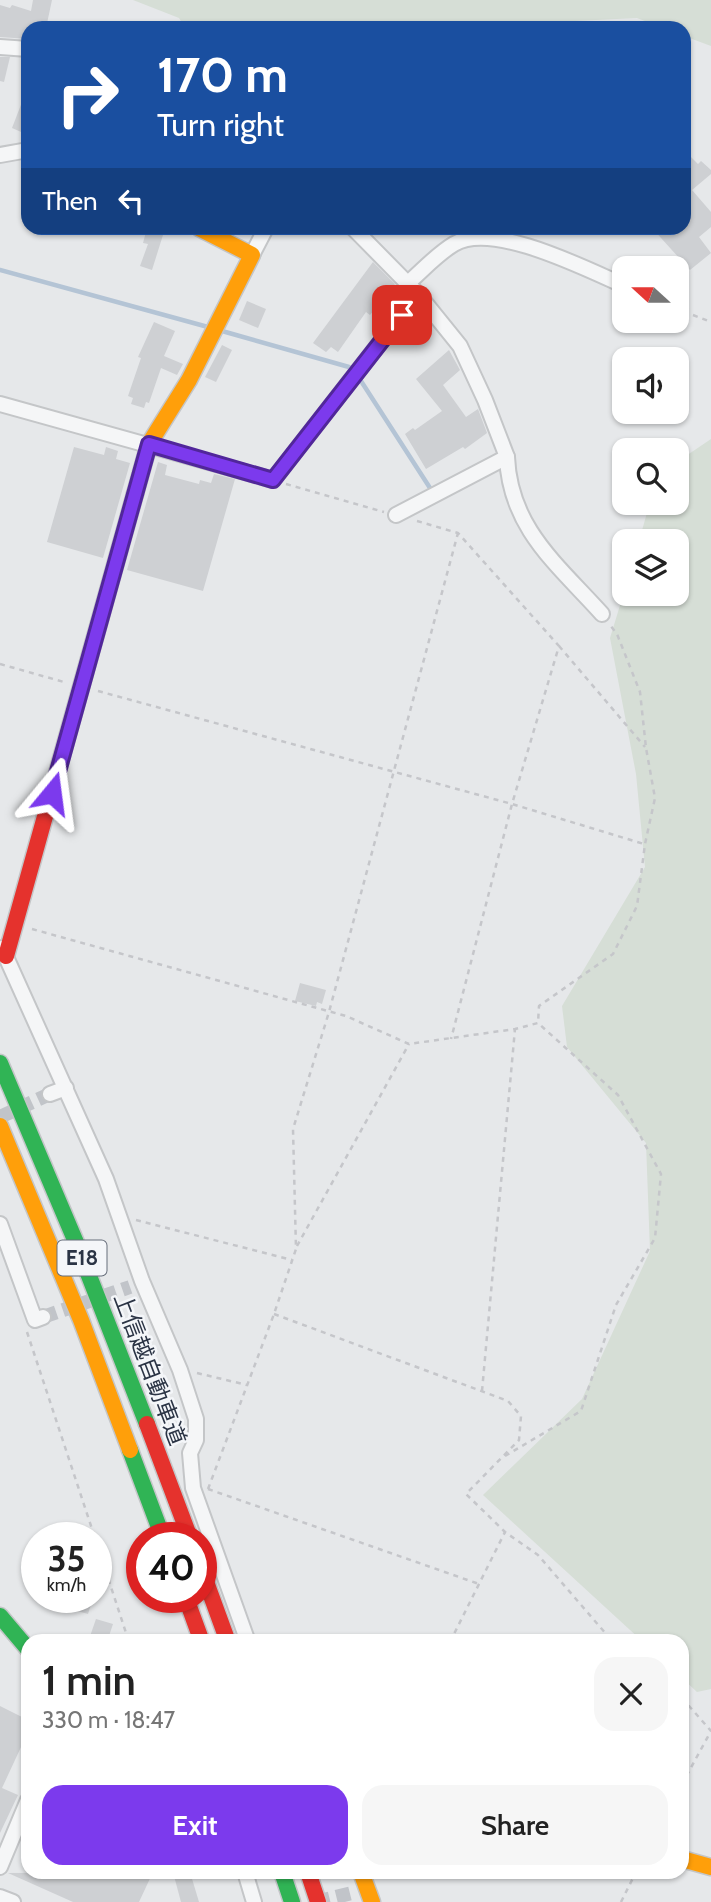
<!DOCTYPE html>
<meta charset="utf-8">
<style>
:root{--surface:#fff;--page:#f6f6f6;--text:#222;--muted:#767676;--accent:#7c3aed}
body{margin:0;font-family:Cabin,"Noto Sans JP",sans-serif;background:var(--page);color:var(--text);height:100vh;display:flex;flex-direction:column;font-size:26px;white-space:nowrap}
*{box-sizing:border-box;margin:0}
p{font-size:23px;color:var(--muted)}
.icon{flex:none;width:38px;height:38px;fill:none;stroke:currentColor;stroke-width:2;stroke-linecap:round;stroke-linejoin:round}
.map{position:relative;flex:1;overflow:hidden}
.drawer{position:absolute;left:21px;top:1634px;width:668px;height:245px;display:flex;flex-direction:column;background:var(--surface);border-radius:21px;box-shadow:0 2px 5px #0004}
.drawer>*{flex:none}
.banner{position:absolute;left:21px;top:21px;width:670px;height:214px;border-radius:21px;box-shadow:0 2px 5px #0004;background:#1a4fa0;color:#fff;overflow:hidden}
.needle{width:46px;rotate:291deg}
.buttons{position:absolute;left:612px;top:256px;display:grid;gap:14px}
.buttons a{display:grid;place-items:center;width:77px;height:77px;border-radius:14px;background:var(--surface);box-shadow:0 2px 5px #0004;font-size:35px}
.speed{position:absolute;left:21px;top:1522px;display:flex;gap:14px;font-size:35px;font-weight:700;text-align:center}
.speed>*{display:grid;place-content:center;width:91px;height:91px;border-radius:50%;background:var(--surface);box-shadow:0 2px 5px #0004;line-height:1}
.speed small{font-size:18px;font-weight:400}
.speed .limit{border:10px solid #d22;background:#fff;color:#111}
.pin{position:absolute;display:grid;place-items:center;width:60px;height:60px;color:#fff;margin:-30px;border-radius:14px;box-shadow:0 4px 10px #0006}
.me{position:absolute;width:77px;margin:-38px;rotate:16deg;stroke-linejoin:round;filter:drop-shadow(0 0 5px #0008)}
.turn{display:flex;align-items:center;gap:24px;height:147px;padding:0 21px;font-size:32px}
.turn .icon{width:91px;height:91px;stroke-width:2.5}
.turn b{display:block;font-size:49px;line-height:60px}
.then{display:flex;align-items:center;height:66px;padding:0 21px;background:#0003;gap:14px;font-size:26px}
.round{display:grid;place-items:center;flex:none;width:74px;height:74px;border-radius:21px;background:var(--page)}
.overview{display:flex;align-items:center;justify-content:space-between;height:119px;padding:0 21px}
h1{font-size:42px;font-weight:600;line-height:52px}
.cta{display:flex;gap:14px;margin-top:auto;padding:14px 21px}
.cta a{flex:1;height:80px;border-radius:21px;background:var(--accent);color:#fff;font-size:28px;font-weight:600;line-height:80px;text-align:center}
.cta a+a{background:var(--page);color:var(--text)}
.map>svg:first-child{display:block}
</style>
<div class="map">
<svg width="711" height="1902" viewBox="0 0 711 1902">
<rect width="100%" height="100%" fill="#e6e8ea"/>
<g fill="#d6ded6">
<path d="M133 0H711V46L684 36V28H663L637 18 513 24 509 28H185L179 18Z"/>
<path d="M711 439V1689L697 1692 683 1679 682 1642 642 1641 483 1495 582 1399 650 1251 646 1143 567 1047 562 1006 645 867 636 774 610 638 625 589V593H677V541H639L650 502H677V462Z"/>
</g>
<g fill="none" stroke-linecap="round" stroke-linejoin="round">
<g stroke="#b4c4d5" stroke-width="4.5">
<path d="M0 270 208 327"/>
<path d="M222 331 349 367"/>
<path d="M361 381 430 488"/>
</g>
</g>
<g fill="#ced0d3">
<path d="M33 0H52L46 28H28V39L0 37V5L10 8 12 5 31 11Z"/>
<path d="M0 57H10L4 82 0 81Z"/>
<path d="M27 89 28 90V135L12 128Z"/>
<path d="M684 150 698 164 701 161 711 170V174L692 190 711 212V227L699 237 711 253 690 270 652 228H684Z"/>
<path d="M147 228H159L157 233 163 235 152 270 140 266 148 244 143 243Z"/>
<path d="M373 262 395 284 370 315 366 312 338 352 331 347 326 352 313 343Z"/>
<path d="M247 301 266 309 258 328 239 320Z"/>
<path d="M154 322 175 331 164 356 183 364 177 375 161 368 149 403 146 402 144 408 131 404 133 398 128 396 141 358 138 357Z"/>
<path d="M222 345 232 350 216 382 205 377Z"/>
<path d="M449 350 460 370 443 385 466 417 478 409 487 433 465 449 463 447 426 469 405 434 413 428 415 430 442 411 416 379Z"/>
<path d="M74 447 104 455 106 447 118 451 116 459 130 463 103 558 47 542Z"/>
<path d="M158 462 167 465 165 475 199 484 200 480 211 483 214 474 235 479 203 591 127 570Z"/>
<path d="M300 983 326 990 322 1004 317 1002 316 1006 295 1001Z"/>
<path d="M43 1598H93L88 1614 42 1601Z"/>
<path d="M96 1619 113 1624 107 1642H88Z"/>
<path d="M0 1706 28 1720V1732L2 1788 18 1795 0 1833Z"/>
<path d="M153 1872 139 1902H73L8 1873Z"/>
<path d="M183 1872H190L199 1902H181L174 1876Z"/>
</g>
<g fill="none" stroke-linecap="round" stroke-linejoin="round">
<g stroke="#c1c4c9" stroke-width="14" stroke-dasharray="14 7" stroke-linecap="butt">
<path d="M0 1117 50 1094"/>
<path d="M43 1317 130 1287"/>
<path d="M316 1902 352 1893"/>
</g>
<g stroke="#c4c6c8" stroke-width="18">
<g id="street">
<path d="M0 47 28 49"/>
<path d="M0 155 28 150"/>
<path d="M353 228 418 294 460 346 485 400 507 457 396 515"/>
<path d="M252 255 266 228"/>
<path d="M408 283C423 270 437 254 454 244 493 221 586 269 625 286"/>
<path d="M677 308 680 310"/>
<path d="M0 404 273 480 418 294"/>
<path d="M507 457C510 528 557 564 602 614"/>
<path d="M2 948 106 1179 142 1281 180 1370 196 1419V1440L190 1453 193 1488 248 1642"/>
<path d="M50 1094 66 1088"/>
<path d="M0 1224 35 1320 43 1317"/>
<path d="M0 1867 28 1800"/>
<path d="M245 1872 254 1902"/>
<path d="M0 1897 13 1902"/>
</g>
</g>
<g stroke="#c4c6c8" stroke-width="19">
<g id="fast">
<path d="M0 1063 75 1240 147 1424"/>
<path d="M130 1450 163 1538"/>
<path d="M0 1616 28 1649"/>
<path d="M282 1872 292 1902"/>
</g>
</g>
<g stroke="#c4c6c8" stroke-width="19">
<g id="slow">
<path d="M135 494 149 444 189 380 252 255 199 228"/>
<path d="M0 1126 81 1320 130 1450"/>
<path d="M682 1859 711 1867"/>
<path d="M361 1872 372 1902"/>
</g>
</g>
<g stroke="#c4c6c8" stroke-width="19">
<g id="jam">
<path d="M6 956 135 494"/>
<path d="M147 1424 190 1538"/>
<path d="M201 1568 228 1642"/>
<path d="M186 1598 202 1642"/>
<path d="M308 1872 318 1902"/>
</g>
</g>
<g stroke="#c5c6ca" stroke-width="2.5" stroke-dasharray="5 5" stroke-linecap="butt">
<path d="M693 315 711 322"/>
<path d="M286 484 384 512"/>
<path d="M417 521 458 533 559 646 512 804 451 1039"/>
<path d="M559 646 645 747"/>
<path d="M0 664 64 682"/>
<path d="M98 691 512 804 644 844"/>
<path d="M32 929 346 1016 409 1044 515 1029 538 1023 539 1006 613 954 637 906 645 844 655 798 646 748 640 692 617 634 610 625"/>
<path d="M136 1220 292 1260"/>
<path d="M297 1246 409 1044"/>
<path d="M274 1314 508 1401 521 1416 519 1440 466 1494 505 1532 538 1555 613 1642"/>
<path d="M27 1332 95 1538"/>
<path d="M197 1373 247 1385"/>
<path d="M482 1391 515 1029"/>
<path d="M505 1456 581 1411 616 1305 655 1238 661 1174 618 1095 538 1023"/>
<path d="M208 1489 274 1314 296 1249 293 1129 329 1012 458 533"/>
<path d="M208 1489 479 1584"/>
<path d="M96 1541 129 1642"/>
<path d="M450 1642 505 1532"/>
<path d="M682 1698 711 1731 682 1784"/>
<path d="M621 1902 636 1872"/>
</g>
<use href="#street" stroke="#f5f6f7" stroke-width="14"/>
<use href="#fast" stroke="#30b455" stroke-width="16"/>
<use href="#slow" stroke="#ff9f0a" stroke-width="16"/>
<use href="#jam" stroke="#e5322d" stroke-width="16"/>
</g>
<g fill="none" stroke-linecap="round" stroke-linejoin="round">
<g stroke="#51269a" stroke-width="18">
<path id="route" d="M52 793 149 444 273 480 402 315"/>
</g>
<use href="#route" stroke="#7c3aed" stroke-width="12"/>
</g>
<g text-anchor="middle" stroke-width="5" stroke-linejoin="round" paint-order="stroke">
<rect fill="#f4f6f9" stroke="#676e7b" stroke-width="2" x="57.5" y="1240.5" width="49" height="35" rx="5"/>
<g font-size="21" font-weight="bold" fill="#2b3445">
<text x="82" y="1265">E18</text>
</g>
<g font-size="23" fill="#2b3445" stroke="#f4f6f9">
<text transform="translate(150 1369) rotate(69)" y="8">上信越自動車道</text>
</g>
</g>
</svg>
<div class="buttons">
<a><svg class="needle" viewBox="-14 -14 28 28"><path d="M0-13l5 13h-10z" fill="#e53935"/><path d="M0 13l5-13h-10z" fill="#767676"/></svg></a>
<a><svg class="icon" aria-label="sound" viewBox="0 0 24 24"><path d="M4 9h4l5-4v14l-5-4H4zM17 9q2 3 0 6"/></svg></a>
<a><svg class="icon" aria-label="search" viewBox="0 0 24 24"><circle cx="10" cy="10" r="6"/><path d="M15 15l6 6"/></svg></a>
<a><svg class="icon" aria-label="layers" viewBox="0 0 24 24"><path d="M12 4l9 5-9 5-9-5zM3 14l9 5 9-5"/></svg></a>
</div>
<div class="speed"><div>35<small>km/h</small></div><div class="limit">40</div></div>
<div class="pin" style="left:402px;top:315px;background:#d93025"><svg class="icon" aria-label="arrive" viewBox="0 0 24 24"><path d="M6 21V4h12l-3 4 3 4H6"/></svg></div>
<svg class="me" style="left:52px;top:793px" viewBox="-20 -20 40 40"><path d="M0-17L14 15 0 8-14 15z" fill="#7c3aed" stroke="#fff" stroke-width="4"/></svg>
<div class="banner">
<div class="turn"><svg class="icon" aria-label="right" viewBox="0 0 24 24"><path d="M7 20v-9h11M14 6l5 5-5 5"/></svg><div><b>170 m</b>Turn right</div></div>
<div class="then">Then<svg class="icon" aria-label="left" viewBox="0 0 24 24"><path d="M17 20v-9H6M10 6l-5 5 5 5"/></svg></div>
</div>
<section class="drawer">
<div class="overview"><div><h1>1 min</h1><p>330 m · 18:47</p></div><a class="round"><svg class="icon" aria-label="close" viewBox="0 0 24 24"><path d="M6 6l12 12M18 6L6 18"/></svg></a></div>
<div class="cta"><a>Exit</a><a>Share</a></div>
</section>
</div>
